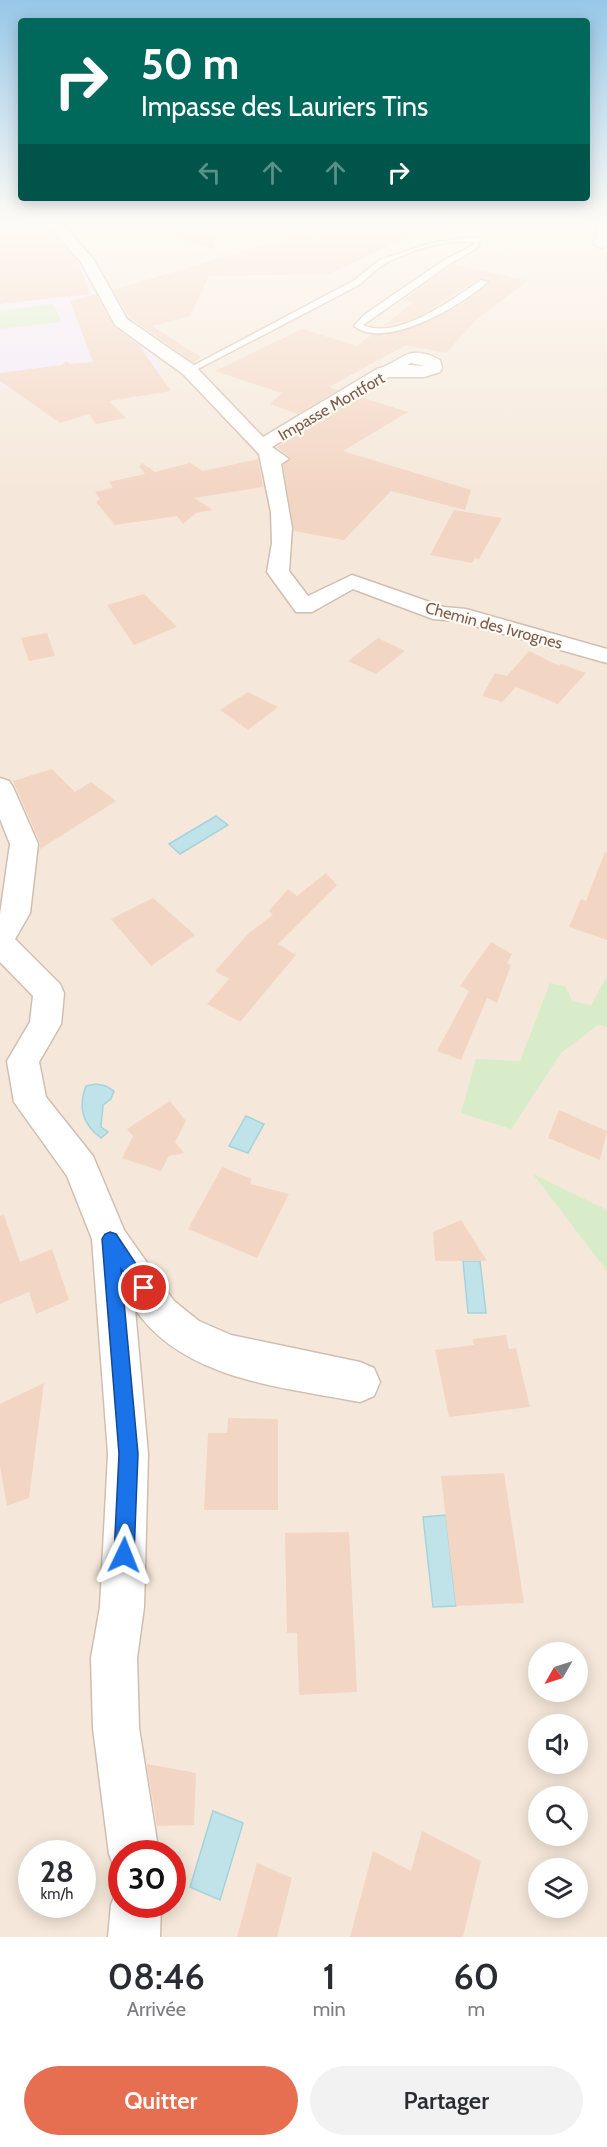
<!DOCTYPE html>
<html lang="fr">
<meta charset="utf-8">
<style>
:root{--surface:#fff;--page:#f2f2f3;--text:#2b2b33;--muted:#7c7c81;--accent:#e76f51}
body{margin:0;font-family:Cabin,sans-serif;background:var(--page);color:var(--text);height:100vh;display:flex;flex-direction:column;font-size:22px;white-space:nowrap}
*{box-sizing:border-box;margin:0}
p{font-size:20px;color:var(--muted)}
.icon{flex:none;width:33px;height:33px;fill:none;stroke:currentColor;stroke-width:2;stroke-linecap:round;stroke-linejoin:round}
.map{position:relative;height:1937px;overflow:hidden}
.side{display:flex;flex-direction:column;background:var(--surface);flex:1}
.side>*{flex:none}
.hud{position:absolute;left:18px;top:18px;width:572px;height:183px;border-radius:6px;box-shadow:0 3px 15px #0003;background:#00695c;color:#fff;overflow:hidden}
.needle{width:39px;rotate:231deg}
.fabs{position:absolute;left:528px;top:1642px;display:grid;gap:12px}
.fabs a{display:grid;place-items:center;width:60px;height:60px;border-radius:50%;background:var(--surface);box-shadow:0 3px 15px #0003;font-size:30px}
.speed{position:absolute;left:18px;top:1840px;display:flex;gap:12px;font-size:30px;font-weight:700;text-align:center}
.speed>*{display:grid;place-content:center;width:78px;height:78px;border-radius:50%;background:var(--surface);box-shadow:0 3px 15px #0003;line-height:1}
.speed small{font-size:15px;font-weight:400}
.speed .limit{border:9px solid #d22;background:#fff;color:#111}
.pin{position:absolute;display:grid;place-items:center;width:51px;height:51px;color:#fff;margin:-26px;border:3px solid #fff;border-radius:50%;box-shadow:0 2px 6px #0007}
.me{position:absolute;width:66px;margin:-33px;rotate:2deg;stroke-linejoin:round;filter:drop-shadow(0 0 4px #0008)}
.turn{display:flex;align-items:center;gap:21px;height:126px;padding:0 24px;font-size:27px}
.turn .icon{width:78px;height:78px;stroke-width:2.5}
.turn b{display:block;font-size:42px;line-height:51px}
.lanes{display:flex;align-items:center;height:57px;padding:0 24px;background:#0003;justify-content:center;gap:30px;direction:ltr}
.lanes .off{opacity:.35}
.eta{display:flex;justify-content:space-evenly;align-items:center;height:102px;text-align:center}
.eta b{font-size:36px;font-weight:600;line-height:42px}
.button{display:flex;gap:12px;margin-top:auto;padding:12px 24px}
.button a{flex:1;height:69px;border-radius:36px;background:var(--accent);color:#fff;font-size:24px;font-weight:600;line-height:69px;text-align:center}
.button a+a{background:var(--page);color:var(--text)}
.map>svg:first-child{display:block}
</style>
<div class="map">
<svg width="607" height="1937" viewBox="0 0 607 1937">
<rect width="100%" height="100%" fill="#fdf6ec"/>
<path fill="#f5e8da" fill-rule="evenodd" d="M0 221H607V1937H0ZM538 1653H578V1692H538ZM538 1725H578V1764H538ZM538 1797H578V1836H538ZM32 1854H82V1905H32ZM122 1854H172V1905H122ZM538 1869H578V1908H538Z"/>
<path fill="#f3e8fa" d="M0 221H31L54 230 86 267 113 330 123 329 156 354 162 370 0 389Z"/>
<g fill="#d8ecc9">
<path d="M54 304 61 322 0 329V311Z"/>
<path d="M607 976V1027L598 1025 561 1053 511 1129 461 1113 476 1059 520 1061 550 983 566 987 572 1001 591 1005Z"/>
<path d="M533 1174 607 1210V1271Z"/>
</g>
<g fill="#bfe3e8" stroke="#a5d3da" stroke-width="1.5">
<path d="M216 816 228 825 180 854 169 844Z"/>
<path d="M96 1084 106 1086 114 1091 111 1099 103 1105 101 1127 108 1132 101 1138C82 1124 78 1106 86 1086Z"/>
<path d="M246 1116 264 1124 248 1153 229 1146Z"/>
<path d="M463 1261H480L486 1313H468Z"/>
<path d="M446 1515 456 1606 433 1607 423 1517Z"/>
<path d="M213 1811 243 1823 220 1900 190 1887Z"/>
</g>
<g fill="#f3d5c3">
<path d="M142 221H212L215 249 141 228Z"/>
<path d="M321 221H444L329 274 209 276 190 316 152 326 201 357 194 363 129 317 113 290 267 244 273 245 298 234 319 240Z"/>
<path d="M32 223 52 233 77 261 91 294 0 304V233Z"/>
<path d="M454 264 528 281 479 317 446 353 406 345 329 387 338 390 298 414 270 404 282 393 215 371 302 329 357 346 371 335H385L424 324 462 304 490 281 480 278 423 314 407 321 383 326 413 302 403 300Z"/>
<path d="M96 294 113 326 143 348 140 347 171 391 109 401 126 418 96 424 89 414 60 423 0 381V373L62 365 66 361 70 364 93 362 70 301Z"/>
<path d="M360 397 408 412 343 451 471 490 465 510 391 491 344 540 294 531 283 465 291 458 277 447Z"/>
<path d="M258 459 263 487 194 498 213 510 196 513 183 524 177 516 115 525 96 502 100 499 95 492 113 488 109 482 145 474 139 466 142 463 155 472 190 463 203 471Z"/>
<path d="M454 510 502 518 479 559 475 558 472 563 430 555Z"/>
<path d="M144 594 177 627 134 645 107 605Z"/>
<path d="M47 633 55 656 29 661 21 638Z"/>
<path d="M378 638 405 651 376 674 348 661Z"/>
<path d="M529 651 559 666 561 664 586 673 558 704 516 687 502 702 482 696 495 673 507 676Z"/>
<path d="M248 692 278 707 248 730 220 710Z"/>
<path d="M52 769 75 792 91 782 116 801 40 849V843L13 781Z"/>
<path d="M605 852 607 853V940L569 927 581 899 586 901Z"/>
<path d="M326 873 337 885 278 944 296 955 240 1022 207 1004 229 979 215 971 249 933 273 915 269 911 288 889 297 896Z"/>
<path d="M153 898 195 935 151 966 111 919Z"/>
<path d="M491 942 512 954 507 963 511 965 497 1003 487 998 461 1060 437 1051 469 991 460 986Z"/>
<path d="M170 1101 186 1121 175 1142 184 1153 169 1156 161 1171 122 1158 133 1136 127 1129Z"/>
<path d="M559 1110 607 1131 600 1160 548 1138Z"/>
<path d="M222 1167 252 1179 250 1184 289 1194 257 1258 188 1229Z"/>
<path d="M4 1215 20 1262 52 1249 69 1300 36 1314 29 1292 0 1304V1216Z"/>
<path d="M461 1220 487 1261H435L433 1232Z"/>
<path d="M506 1335 509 1349 516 1348 530 1407 449 1417 435 1350 474 1345 473 1339Z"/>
<path d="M44 1383 29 1498 7 1506 0 1466V1404Z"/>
<path d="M228 1418 278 1419V1510H204L208 1433H227Z"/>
<path d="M504 1473 524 1603 456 1606 441 1476Z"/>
<path d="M349 1532 357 1692 299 1695 297 1633H287L285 1533Z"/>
<path d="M147 1764 196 1773 194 1825 157 1826Z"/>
<path d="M422 1831 481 1861 463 1937H350L373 1851 411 1871Z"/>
<path d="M257 1863 292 1878 277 1937H237Z"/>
</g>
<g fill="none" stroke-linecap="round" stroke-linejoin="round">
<g stroke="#d1beb0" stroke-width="3">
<path id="service" d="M469 237 480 239 478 247 447 266 363 325C397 341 453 299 481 280L488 282C462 305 386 351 354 326L364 315 441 262 473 245 474 242C446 238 409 251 384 264 375 270 367 278 359 285L192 372 185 370 353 281 380 260 428 244Z"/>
</g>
<g stroke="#d1beb0" stroke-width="3">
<g id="minor">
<path d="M33 221H52L63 225 94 260 127 319 195 366 263 437 377 369C402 363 405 342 440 360L442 368 440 372 424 377H389L272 447 289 459 281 464 292 528 289 571 308 596 352 575 444 607 466 609 607 649V663L457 621 433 619 353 589 312 612H296L267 572 272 543 271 512 259 454 183 374 115 325 81 262 53 231ZM411 363 425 366 407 365Z"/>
<path d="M599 221H607V245L601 248 594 244Z"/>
<path d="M0 778 9 781 13 787 38 844 30 913 15 939 60 984 64 993 61 1024 39 1062 46 1097 93 1156 124 1230 174 1301 199 1321 231 1335 360 1362 374 1368 380 1382 374 1396 360 1402C283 1387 183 1380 135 1309L148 1454 144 1607 137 1658 139 1728 159 1854H122V1874L116 1872 109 1854 93 1728 91 1658 100 1607 108 1454 92 1239 67 1176 14 1102 7 1061 30 1022 33 996 0 962V914L10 844 0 819Z"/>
<path d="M122 1886V1905H161L160 1937H108L111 1905 118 1887Z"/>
</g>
</g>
<use href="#service" fill="#fff" fill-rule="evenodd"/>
<use href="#minor" fill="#fff" fill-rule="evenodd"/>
</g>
<linearGradient id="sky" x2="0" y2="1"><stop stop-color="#97c7e8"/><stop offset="0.45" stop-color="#fefbf6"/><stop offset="1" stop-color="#fefbf6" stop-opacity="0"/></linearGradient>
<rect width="607" height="492" fill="url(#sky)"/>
<path fill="#1a73e8" stroke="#114b97" stroke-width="1.5" d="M110 1232 116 1234 152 1288 150 1293 144 1296 138 1293 121 1269 138 1454 134 1555 131 1562 124 1564 117 1562 114 1555 119 1454 102 1239 105 1234Z"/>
<g text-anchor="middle" stroke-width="4.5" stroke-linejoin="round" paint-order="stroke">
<g font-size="16" fill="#7a5c4d" stroke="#fffaf3">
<text transform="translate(331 406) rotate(-30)" y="6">Impasse Montfort</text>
<text transform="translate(494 625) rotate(15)" y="6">Chemin des Ivrognes</text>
</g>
</g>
</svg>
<div class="fabs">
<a><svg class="needle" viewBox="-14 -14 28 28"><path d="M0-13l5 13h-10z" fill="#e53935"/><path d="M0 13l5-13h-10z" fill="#7c7c81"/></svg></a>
<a><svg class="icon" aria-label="sound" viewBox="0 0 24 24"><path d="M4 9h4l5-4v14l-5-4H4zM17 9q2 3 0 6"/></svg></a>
<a><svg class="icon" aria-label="search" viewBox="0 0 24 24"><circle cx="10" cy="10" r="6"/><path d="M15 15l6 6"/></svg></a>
<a><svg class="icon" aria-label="layers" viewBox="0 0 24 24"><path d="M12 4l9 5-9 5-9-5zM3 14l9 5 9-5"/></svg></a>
</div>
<div class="speed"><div>28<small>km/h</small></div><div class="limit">30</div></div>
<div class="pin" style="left:144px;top:1288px;background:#d93025"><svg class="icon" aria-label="arrive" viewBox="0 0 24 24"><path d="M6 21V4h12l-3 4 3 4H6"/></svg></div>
<svg class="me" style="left:124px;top:1555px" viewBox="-20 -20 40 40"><path d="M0-17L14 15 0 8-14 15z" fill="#1a73e8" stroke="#fff" stroke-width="4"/></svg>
<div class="hud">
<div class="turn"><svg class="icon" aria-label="right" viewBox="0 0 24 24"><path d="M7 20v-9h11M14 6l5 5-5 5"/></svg><div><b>50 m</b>Impasse des Lauriers Tins</div></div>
<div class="lanes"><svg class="icon off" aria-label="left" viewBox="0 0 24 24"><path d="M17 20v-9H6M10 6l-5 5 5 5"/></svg><svg class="icon off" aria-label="ahead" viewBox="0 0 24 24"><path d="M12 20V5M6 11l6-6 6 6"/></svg><svg class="icon off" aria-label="ahead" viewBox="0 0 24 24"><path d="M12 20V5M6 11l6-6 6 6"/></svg><svg class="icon" aria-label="right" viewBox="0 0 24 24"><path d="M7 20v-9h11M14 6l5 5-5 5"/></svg></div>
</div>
</div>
<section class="side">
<div class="eta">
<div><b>08:46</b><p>Arrivée</p></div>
<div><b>1</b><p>min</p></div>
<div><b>60</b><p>m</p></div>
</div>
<div class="button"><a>Quitter</a><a>Partager</a></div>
</section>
